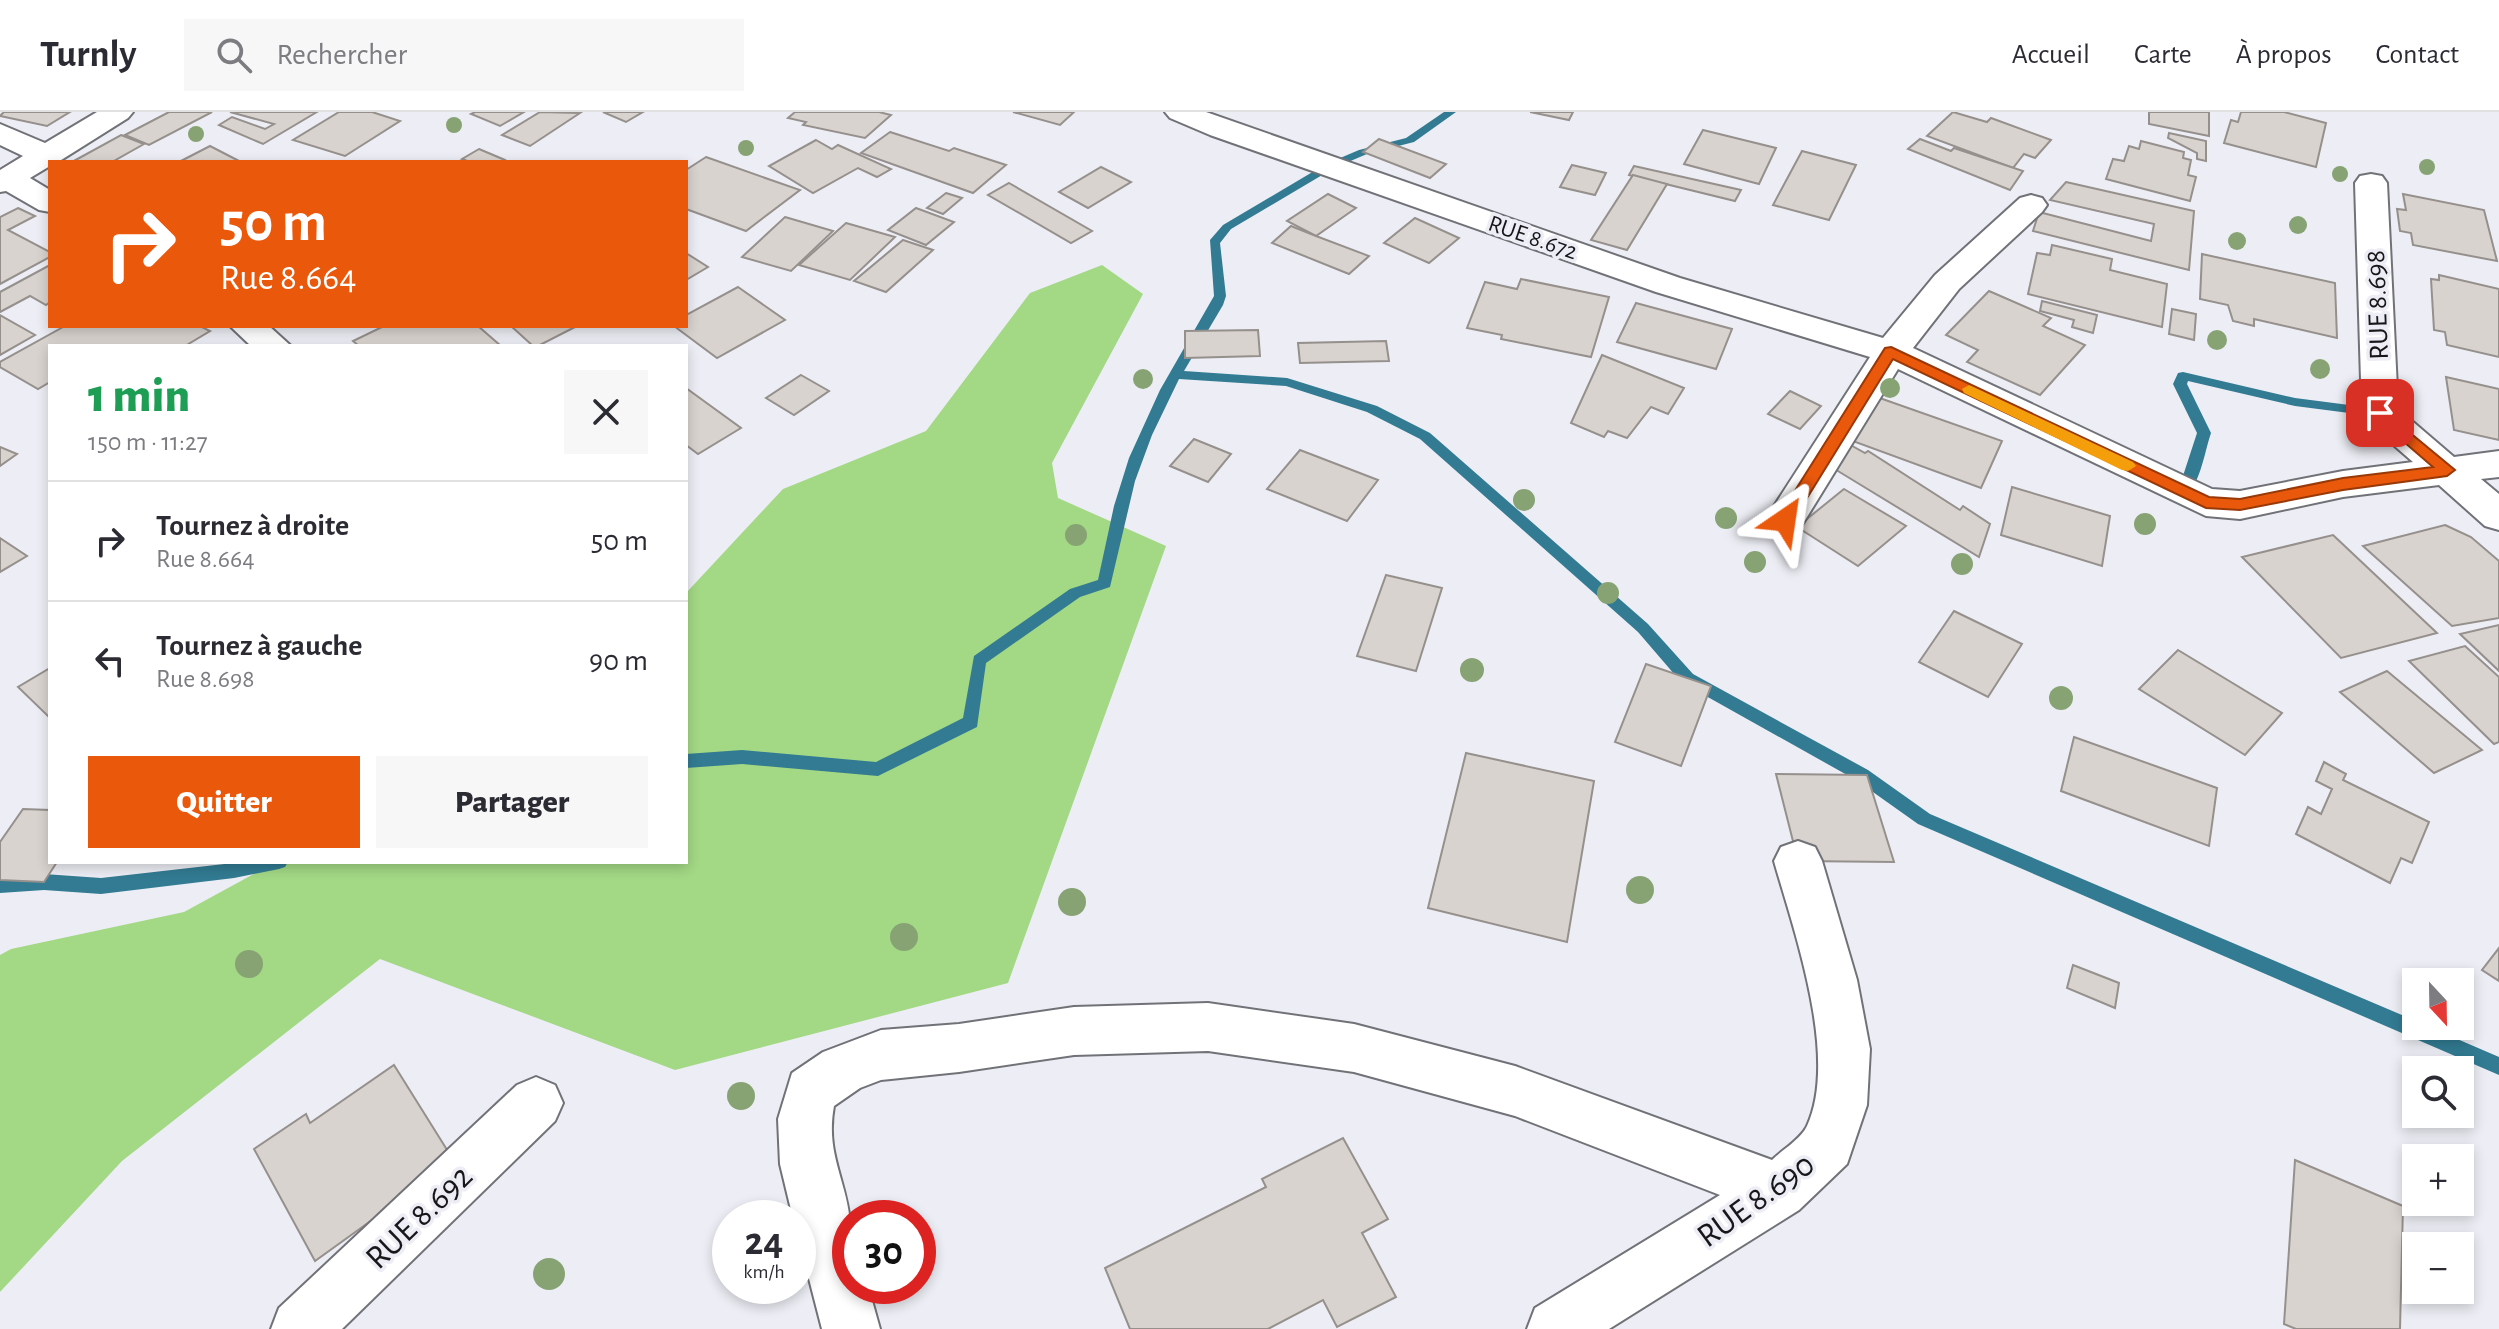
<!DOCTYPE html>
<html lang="fr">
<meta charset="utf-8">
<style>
:root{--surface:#fff;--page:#f7f7f7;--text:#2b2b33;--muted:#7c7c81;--line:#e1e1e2;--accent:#ea580c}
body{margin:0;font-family:"Alegreya Sans",sans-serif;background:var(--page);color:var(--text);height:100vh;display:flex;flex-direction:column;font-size:30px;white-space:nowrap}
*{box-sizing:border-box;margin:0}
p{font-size:26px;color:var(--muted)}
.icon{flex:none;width:44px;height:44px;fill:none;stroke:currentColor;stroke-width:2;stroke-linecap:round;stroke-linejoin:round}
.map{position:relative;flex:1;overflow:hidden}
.sheet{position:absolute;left:48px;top:232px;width:640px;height:520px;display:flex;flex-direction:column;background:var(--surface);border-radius:0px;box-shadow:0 4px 12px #0003}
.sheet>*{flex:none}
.top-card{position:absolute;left:48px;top:48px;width:640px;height:168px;border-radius:0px;box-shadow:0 4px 12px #0003;background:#ea580c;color:#fff;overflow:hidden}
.needle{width:52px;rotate:158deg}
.buttons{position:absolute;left:2402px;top:856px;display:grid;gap:16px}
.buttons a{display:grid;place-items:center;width:72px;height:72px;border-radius:0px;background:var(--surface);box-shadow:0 4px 12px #0003;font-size:40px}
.speed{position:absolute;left:712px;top:1088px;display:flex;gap:16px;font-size:40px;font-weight:700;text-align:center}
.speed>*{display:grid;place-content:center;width:104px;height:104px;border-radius:50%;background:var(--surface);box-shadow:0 4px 12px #0003;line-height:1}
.speed small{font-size:20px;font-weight:400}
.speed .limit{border:12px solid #d22;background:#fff;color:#111}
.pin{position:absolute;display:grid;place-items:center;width:68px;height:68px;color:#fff;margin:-34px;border-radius:16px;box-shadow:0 4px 12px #0006}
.me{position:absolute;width:88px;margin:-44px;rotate:32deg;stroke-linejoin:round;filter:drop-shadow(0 0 6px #0008)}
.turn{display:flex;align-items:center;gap:28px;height:168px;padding:0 40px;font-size:36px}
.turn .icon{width:104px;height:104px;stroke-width:2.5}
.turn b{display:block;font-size:56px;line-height:68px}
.round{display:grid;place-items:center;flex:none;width:84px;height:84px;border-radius:0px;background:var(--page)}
.headline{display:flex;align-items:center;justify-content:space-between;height:136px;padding:0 40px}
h1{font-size:48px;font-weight:800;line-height:60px;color:#1e9e55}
.cta{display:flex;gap:16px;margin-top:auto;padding:16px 40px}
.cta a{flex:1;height:92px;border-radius:0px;background:var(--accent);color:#fff;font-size:32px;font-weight:800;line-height:92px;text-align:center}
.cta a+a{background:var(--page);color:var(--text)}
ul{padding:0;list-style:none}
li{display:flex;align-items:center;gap:24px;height:120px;padding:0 40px;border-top:2px solid var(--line)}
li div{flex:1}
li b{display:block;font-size:30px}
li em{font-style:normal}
header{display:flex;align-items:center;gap:48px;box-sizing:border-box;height:112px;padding:0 40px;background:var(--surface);border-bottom:2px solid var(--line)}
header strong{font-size:38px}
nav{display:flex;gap:44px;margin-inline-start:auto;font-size:28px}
.search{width:560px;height:72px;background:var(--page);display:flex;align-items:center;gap:20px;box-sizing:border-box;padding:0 28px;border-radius:0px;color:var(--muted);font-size:30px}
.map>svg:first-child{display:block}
</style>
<header>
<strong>Turnly</strong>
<div class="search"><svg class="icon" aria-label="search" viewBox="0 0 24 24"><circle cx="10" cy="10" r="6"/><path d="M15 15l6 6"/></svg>Rechercher</div>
<nav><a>Accueil</a><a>Carte</a><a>À propos</a><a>Contact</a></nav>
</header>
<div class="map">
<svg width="2499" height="1217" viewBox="0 0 2499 1217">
<rect width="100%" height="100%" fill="#edeef5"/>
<path fill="#a3d885" d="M1102 153 1143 182 1052 351 1058 386 1166 434 1008 871 675 958 380 847 122 1049 0 1180V843L11 837 184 800 276 750H686V481L783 377 926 319 1030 181Z"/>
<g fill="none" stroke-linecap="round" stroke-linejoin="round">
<g fill="#327b92" fill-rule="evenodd">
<path d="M1444 0H1456L1414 30 1367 42 1334 56 1231 117 1220 131 1226 184 1223 193 1184 259 1287 266 1377 294 1430 321 1648 512 1693 562 1868 658 1930 702 2416 909V914H2427L2499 945V963L1918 712 1856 668 1681 570 1638 520 1420 327 1367 300 1286 274 1179 267 1152 323 1135 369 1110 475 1080 485 986 551 977 615 878 664 742 652 686 656V642L742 638 876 650 963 606 974 544 1070 477 1098 468 1114 394 1129 346 1160 278 1214 184 1210 128 1223 113 1326 52 1359 38 1406 26Z"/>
<path d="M2183 260 2295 286 2380 297 2387 301 2380 305 2295 294 2188 269 2187 272 2211 321C2204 341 2200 378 2180 388L2173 383 2180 373 2197 321 2173 272 2178 261Z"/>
<path d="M242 750H288L285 755 279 757 234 766 101 782 44 778 0 781V765L44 762 101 766Z"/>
</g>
</g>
<g fill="#d9d3cf" stroke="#96908d" stroke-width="2">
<path d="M4 0H70L47 14 0 4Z"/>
<path d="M169 0H212L149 33 125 23Z"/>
<path d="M317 0 263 32 219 13 232 5 265 17 274 12 230 0Z"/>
<path d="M339 0H372L400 9 345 44 293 28Z"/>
<path d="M475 0H524L500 14 471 2Z"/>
<path d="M540 0 580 1 530 34 502 23Z"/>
<path d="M603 0H643L626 10Z"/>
<path d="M795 0H879L891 3 865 26 803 13 806 10 788 6Z"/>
<path d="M1013 0H1074L1060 13Z"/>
<path d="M1530 0H1573L1569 8Z"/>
<path d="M1953 0 1987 10 1991 6 2051 28 2035 46 2024 42 2013 56 1927 24Z"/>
<path d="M2149 0H2209V24L2149 12Z"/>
<path d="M2241 0H2284L2326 11 2316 55 2224 31 2231 8 2238 10Z"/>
<path d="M1703 18 1776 36 1759 72 1684 52Z"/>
<path d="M890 20 949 39 954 36 1006 53 973 81 861 41Z"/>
<path d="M2169 21 2206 29V49L2197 47V41L2168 26Z"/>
<path d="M121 23 144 32 112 50H72Z"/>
<path d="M1379 27 1446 52 1430 66 1363 40Z"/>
<path d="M1920 27 1951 39 1954 36 2023 59 2010 78 1908 37Z"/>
<path d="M816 28 832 37 838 33 891 57 877 65 858 56 813 81 769 54Z"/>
<path d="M2141 29 2184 40 2183 46 2191 48 2188 63 2196 65 2190 89 2106 67 2113 47 2124 49 2129 34 2139 37Z"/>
<path d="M210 34 241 50H179Z"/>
<path d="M479 37 505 48 508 50H470L462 47Z"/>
<path d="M1802 39 1856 53 1829 108 1773 93Z"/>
<path d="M706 45 771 68 800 78 746 119 686 97V58Z"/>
<path d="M1572 53 1606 61 1595 83 1560 75Z"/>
<path d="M1634 54 1741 78 1735 89 1629 63Z"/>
<path d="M1101 55 1131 70 1088 96 1059 80Z"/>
<path d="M1633 63 1667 72 1627 138 1591 128Z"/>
<path d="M2066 70 2194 99 2189 158 2033 119 2039 100 2151 129 2154 112 2050 88Z"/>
<path d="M1009 71 1092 119 1071 131 988 83Z"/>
<path d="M946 81 962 86 943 102 927 96Z"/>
<path d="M1328 82 1356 96 1316 124 1287 109Z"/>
<path d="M2403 82 2484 98 2497 149 2413 133 2411 121 2400 119 2397 97 2406 98Z"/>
<path d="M18 96 35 104 8 118 50 140V145L0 172V105Z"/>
<path d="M916 96 954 110 926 133 888 118Z"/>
<path d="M785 105 833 119 791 159 742 145Z"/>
<path d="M1415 106 1459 126 1429 151 1384 131Z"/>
<path d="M846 111 895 125 850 168 799 153Z"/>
<path d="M1291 114 1316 124 1369 144 1349 162 1272 131Z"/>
<path d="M903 128 933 138 886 180 854 169Z"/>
<path d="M2052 133 2112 147 2110 158 2167 172 2162 215 2028 182 2037 141 2050 143Z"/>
<path d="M686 141 708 155 686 168Z"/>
<path d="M2202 142 2335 171 2337 226 2254 207V214L2233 209 2228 193 2200 187Z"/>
<path d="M50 153V190L46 193 30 184 0 200V180Z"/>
<path d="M2439 163 2499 177V245L2447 233 2445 220 2434 218 2431 167 2439 168Z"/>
<path d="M1521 167 1609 185 1591 245 1501 227 1502 223 1467 216 1485 170 1517 177Z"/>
<path d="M738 175 785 208 717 246 674 214H686V203Z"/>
<path d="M1989 179 2051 206 2043 214 2085 233 2040 283 1967 250 1978 238 1946 223Z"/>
<path d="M2042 189 2097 203 2093 221 2072 215 2074 208 2040 199Z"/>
<path d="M1636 191 1732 217 1716 257 1617 230Z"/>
<path d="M2172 197 2196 202 2194 228 2169 222Z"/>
<path d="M0 203 35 223 0 243Z"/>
<path d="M65 214H200L210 219 185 234H50V270L38 277 0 255V250Z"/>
<path d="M384 214H478L501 234H359L353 229Z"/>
<path d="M511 214H577L538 234H533Z"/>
<path d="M1258 218 1260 244 1185 246V219Z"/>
<path d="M1386 229 1389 249 1300 251 1298 231Z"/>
<path d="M1602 243 1684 276 1668 302 1651 295 1627 326 1608 319 1604 325 1571 311Z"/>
<path d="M801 263 829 279 794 303 766 286Z"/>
<path d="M2446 265 2499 277V328L2454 318Z"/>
<path d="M686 276 741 316 698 342 686 333Z"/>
<path d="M1790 279 1821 294 1800 317 1768 302Z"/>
<path d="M1874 284 2002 329 1981 376 1850 328Z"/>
<path d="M1194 327 1231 342 1208 370 1170 354Z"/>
<path d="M1847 331 1865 341 1868 339 1960 398 1963 394 1990 412 1979 445 1833 356Z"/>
<path d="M0 335 17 342 0 354Z"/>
<path d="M1300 338 1378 368 1347 409 1267 377Z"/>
<path d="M2012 375 2110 404 2102 454 2001 423Z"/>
<path d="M1844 377 1906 414 1858 454 1797 415Z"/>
<path d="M2445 413 2471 425 2499 449V506L2452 514 2363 434Z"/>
<path d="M2333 423 2437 521 2341 546 2242 445Z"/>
<path d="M0 426 27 444 0 460Z"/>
<path d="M1386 463 1442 476 1416 559 1357 544Z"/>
<path d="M1954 499 2022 532 1988 585 1919 550Z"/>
<path d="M2499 513V559L2460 522Z"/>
<path d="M2465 534 2499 565V630L2494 632 2409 549Z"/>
<path d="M2178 538 2282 601 2245 643 2139 577Z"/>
<path d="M1646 552 1711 574 1681 654 1615 630Z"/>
<path d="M50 556V606L18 575Z"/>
<path d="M2387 559 2482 638 2434 661 2340 580Z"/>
<path d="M2074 625 2217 676 2209 734 2061 679Z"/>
<path d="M1466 641 1594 669 1567 830 1428 796Z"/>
<path d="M2324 650 2346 662 2343 668 2429 710 2412 751 2401 746 2390 771 2296 722 2308 695 2321 702 2332 677 2316 669Z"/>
<path d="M1776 662 1867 663 1894 750 1798 749Z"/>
<path d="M23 697 50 698V750H57L44 770 0 768V730Z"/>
<path d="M2499 836V869L2482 858Z"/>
<path d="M2073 853 2119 871 2115 896 2067 876Z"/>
<path d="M394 953 454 1049 315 1149 254 1037 306 1002 310 1011Z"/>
<path d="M1343 1026 1388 1107 1362 1121 1396 1185 1337 1215 1323 1188 1268 1217H1130L1105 1156 1266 1075 1262 1067Z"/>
<path d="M2295 1048 2403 1094 2400 1217H2296L2284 1212Z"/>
</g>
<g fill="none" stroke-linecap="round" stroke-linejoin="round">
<g stroke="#717278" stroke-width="4">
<g id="minor">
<path d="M97 0H133L128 6 58 50H50V54L30 66 50 78V100L39 98 6 79 0 80V58L23 44 0 33V12L45 31Z"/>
<path d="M1165 0H1206L1680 166 1883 226 1935 163 2020 86 2031 83 2042 86 2047 93 2042 100 1959 177 1913 236 2212 377 2240 379 2343 359 2413 350 2367 310 2362 301 2355 71 2360 64 2371 62 2382 64 2387 71 2398 297 2454 345 2499 339V365L2481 367 2499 382V418L2485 414 2439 373 2343 385 2240 407 2206 404 1898 257 1799 418 1785 422 1771 418 1765 408 1870 245 1656 180 1210 23 1170 6Z"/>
<path d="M230 214H269L291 234H251Z"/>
<path d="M1798 729 1815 735 1822 749 1857 868 1870 937 1867 993 1847 1052 1799 1098 1609 1217H1527L1535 1196 1720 1083 1515 1004 1354 960 1208 939 1074 943 959 960 881 968 860 976 834 994C825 1042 847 1069 850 1111 852 1132 850 1153 850 1174H868L880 1217H822L798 1124V1106H793L780 1052 778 1007 792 961 823 940 881 918 959 912 1074 895 1208 891 1354 912 1515 954 1772 1048C1782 1038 1801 1027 1807 1014 1839 945 1794 819 1774 749L1781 735Z"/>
<path d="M536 965 555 973 563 991 555 1009 342 1217H271L279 1196 517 973Z"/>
</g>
</g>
<use href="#minor" fill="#fff" fill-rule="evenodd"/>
</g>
<g fill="#87a374">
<circle cx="454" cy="13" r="8"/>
<circle cx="196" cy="22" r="8"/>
<circle cx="746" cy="36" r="8"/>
<circle cx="2427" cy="55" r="8"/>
<circle cx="2340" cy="62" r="8"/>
<circle cx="2298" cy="113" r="9"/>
<circle cx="2237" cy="129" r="9"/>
<circle cx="2217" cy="228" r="10"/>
<circle cx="2320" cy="257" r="10"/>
<circle cx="1143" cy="267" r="10"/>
<circle cx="1890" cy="276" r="10"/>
<circle cx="1524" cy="388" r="11"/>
<circle cx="1726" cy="406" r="11"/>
<circle cx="2145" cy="412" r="11"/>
<circle cx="1076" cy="423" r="11"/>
<circle cx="1755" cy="450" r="11"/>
<circle cx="1962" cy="452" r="11"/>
<circle cx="1608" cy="481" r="11"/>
<circle cx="1472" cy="558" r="12"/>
<circle cx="2061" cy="586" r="12"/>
<circle cx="1640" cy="778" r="14"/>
<circle cx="1072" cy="790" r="14"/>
<circle cx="904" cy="825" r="14"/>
<circle cx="249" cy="852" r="14"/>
<circle cx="741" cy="984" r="14"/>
<circle cx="549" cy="1162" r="16"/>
</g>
<path fill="#ea580c" stroke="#983908" stroke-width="2" d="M1891 235 2209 385 2240 387 2343 366 2433 355 2374 304 2372 301 2380 296 2455 358 2447 364 2343 378 2240 398 2206 396 1893 247 1791 412H1779V404L1885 236Z"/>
<path fill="#f59e0b" d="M1969 273 2133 350 2136 354 2128 359 2122 358 1964 281 1962 277Z"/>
<g text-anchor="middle" stroke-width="7" stroke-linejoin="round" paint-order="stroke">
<g font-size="24" fill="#17171a" stroke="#edeef5">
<text transform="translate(1533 125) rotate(19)" y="8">RUE 8.672</text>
</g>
<g font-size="28" fill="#17171a" stroke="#edeef5">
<text transform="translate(2376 193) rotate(-92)" y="10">RUE 8.698</text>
</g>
<g font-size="34" fill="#17171a" stroke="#edeef5">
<text transform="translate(1755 1087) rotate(-36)" y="12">RUE 8.690</text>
<text transform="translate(418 1104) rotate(-44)" y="12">RUE 8.692</text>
</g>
</g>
</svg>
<div class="buttons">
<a><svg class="needle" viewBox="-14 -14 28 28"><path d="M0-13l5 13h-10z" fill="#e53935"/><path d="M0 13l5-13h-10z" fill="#7c7c81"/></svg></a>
<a><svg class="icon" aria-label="search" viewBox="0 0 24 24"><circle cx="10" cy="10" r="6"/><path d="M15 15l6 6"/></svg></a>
<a>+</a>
<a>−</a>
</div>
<div class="speed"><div>24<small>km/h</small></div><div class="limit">30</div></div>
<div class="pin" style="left:2380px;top:301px;background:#d93025"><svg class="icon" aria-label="arrive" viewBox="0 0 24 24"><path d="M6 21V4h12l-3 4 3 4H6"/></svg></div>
<svg class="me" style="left:1785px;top:408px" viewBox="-20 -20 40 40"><path d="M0-17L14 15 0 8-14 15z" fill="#ea580c" stroke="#fff" stroke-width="4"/></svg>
<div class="top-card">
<div class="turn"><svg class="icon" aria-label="right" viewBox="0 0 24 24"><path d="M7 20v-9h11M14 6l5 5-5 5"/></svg><div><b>50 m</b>Rue 8.664</div></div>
</div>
<section class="sheet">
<div class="headline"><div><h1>1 min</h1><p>150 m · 11:27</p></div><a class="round"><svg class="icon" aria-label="close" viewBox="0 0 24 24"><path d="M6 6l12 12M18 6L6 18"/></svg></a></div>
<ul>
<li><svg class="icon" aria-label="right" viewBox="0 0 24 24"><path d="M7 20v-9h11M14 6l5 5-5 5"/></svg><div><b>Tournez à droite</b><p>Rue 8.664</p></div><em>50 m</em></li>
<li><svg class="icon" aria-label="left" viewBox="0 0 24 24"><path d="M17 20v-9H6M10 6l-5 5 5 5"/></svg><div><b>Tournez à gauche</b><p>Rue 8.698</p></div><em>90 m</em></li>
</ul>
<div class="cta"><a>Quitter</a><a>Partager</a></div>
</section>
</div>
